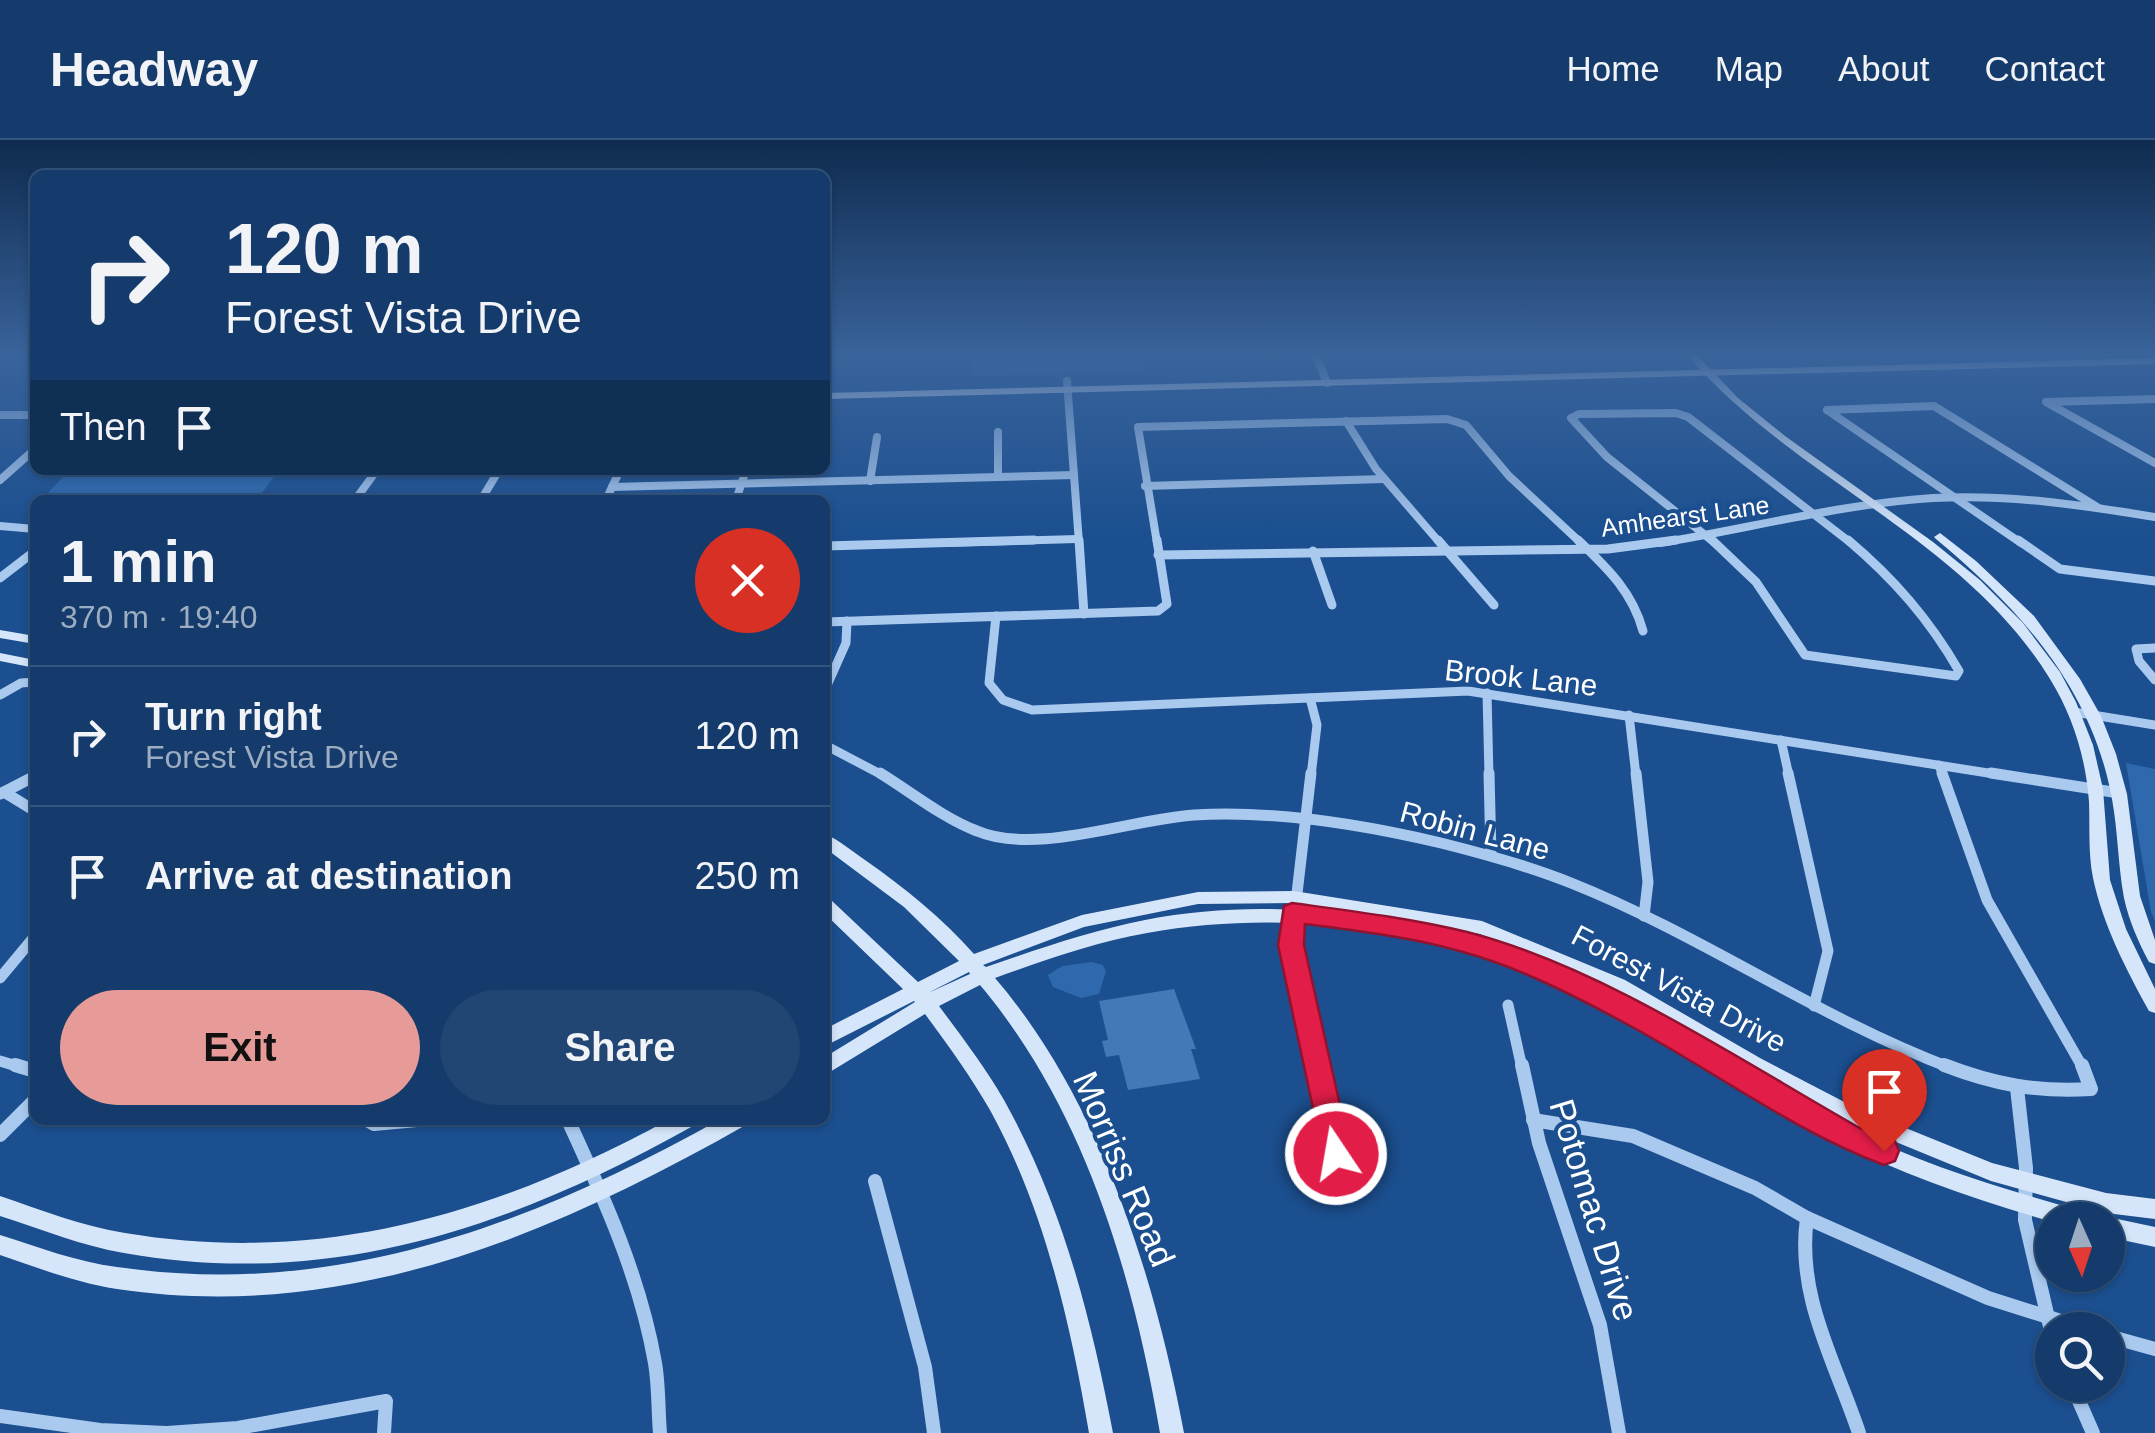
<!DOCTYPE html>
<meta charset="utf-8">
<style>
:root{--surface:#143b6b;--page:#214673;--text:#f1f3f6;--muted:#9dadc1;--line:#33557e;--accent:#e69b98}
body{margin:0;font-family:Helvetica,sans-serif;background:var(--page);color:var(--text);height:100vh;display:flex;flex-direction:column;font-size:38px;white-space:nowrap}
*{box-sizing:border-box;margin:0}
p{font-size:32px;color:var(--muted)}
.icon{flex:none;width:55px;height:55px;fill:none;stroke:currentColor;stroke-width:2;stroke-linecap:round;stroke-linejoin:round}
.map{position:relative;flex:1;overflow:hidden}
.drawer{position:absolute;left:30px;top:355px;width:800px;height:630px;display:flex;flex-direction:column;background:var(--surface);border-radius:15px;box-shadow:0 2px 8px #0004,0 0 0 2px var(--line)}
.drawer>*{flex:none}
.top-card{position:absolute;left:30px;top:30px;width:800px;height:305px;border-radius:15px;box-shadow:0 2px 8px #0004,0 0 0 2px var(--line);background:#143b6b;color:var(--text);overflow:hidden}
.needle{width:65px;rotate:177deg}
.fabs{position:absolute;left:2035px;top:1062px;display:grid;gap:20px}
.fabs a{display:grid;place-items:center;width:90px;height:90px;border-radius:50%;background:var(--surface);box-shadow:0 2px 8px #0004,0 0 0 2px var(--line);font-size:50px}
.pin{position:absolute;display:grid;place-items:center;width:85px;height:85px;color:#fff;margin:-102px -42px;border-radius:50% 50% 50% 0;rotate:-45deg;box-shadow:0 0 10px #0007}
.pin .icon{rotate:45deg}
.me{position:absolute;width:110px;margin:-55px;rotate:348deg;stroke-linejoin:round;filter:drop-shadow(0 0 8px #0008)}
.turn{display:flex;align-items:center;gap:35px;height:210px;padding:0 30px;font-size:45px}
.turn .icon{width:130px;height:130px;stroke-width:2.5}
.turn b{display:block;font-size:70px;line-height:85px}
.then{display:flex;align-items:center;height:95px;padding:0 30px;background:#0003;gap:20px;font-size:38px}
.round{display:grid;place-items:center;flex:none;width:105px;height:105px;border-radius:52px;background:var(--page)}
.summary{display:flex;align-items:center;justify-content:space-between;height:170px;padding:0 30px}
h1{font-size:60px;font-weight:700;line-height:75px}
.primary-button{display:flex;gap:20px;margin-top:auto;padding:20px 30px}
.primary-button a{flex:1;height:115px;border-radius:60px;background:var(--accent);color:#111;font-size:40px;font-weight:700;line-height:115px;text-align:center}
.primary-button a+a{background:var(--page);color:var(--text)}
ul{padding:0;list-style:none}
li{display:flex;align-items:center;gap:30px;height:140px;padding:0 30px;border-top:2px solid var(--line)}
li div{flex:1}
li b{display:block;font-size:38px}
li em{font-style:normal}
header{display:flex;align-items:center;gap:60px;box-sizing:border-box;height:140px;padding:0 50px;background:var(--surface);border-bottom:2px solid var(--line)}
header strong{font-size:48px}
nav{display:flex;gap:55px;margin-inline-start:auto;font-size:35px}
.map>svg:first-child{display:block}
</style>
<header>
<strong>Headway</strong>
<nav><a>Home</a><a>Map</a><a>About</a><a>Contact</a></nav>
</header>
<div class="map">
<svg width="2155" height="1293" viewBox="0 0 2155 1293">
<rect width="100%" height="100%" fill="#1b4f8f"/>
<g fill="#2e69ad">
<path d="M967 216H1137L1145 232 972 236 973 221Z"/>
<path d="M70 330H279L261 354 42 359Z"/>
<path d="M2126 623 2155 629V781L2151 772Z"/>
<path d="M1092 822 1103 825 1106 831 1099 854 1081 858 1053 847 1048 835 1062 826Z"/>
</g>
<path fill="#4478b7" d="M1174 849 1196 909H1191L1200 939 1128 950 1119 915 1106 917 1102 901 1108 900 1099 861Z"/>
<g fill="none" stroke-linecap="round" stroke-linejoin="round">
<g stroke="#a9c9ee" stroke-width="8">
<path d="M1316 216 1327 243"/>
<path d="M1067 241 1079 403"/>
<path d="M2155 259 2046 262 2155 323"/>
<path d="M1827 270 2021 403"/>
<path d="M1827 270 1934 266 2097 367"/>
<path d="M0 275H35"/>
<path d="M1346 281 1376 329 1440 403"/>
<path d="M998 292V337"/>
<path d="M0 340 35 309"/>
<path d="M870 341 877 297"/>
<path d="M1145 346 1384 339"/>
<path d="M612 347 1074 335"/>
<path d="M355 360 377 330"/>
<path d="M481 360 499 330"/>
<path d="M606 360 620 330"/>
<path d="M736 360 746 330"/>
<path d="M0 386 35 389"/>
<path d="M944 403 1077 399"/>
<path d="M1157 403 1138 287 1447 279 1466 285 1509 336 1581 403"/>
<path d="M1660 403C1751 388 1841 364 1933 358 2008 354 2082 365 2155 377"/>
<path d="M1715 403 1607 317 1571 278 1579 274 1676 273 1688 277 1851 403"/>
</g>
<g stroke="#a9c9ee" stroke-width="9">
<path d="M1079 400 1084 474"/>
<path d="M1438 400 1494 465"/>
<path d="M1578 400C1607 428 1632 451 1643 491"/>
<path d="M1712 400 1756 442 1805 515 1956 536 1959 531C1929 479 1894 439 1848 400"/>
<path d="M2018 400 2060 429 2155 441"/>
<path d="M825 406 1034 400"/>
<path d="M1313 411 1332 465"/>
<path d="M1158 415 1608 409 1676 400"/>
<path d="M0 438 35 411"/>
<path d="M996 476 989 543 1003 560 1032 570 1468 551 2007 636"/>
<path d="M825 482 1158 471 1167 464 1157 400"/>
<path d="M2155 508 2136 509 2139 521 2155 540"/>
<path d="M825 550 846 503 847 481"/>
<path d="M1487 553 1489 636"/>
<path d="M0 555 21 543 35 542"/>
<path d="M1310 558 1317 585 1311 636"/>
<path d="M2074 572 2155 585"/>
<path d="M1629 575 1636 636"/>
<path d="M1781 600 1789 636"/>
<path d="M825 605 884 636"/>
<path d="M1939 625 1943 636"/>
</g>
<g stroke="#a9c9ee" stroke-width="11">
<path d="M880 633C911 652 943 678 977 691 1036 716 1131 679 1194 675 1276 670 1361 684 1441 703 1485 714 1529 726 1571 743 1702 795 1818 878 1951 928"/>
<path d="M1311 633 1291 805 1317 928"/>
<path d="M1489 633 1491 715"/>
<path d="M1636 633 1648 742 1644 776"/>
<path d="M1788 633 1828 811 1814 866"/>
<path d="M1942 633 1987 760 2083 928"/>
<path d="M1991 633 2119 653"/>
<path d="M4 652 35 671"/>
<path d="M0 654 35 636"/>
<path d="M0 838 35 796"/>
<path d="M1508 865 1522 928"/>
<path d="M0 921 23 928"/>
</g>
<g stroke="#a9c9ee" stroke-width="14">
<path d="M15 925 35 931"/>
<path d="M1317 925 1336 1014 1326 1057"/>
<path d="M1522 925 1539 1003 1600 1185 1619 1293"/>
<path d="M1944 925C1996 945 2036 952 2091 949L2082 925"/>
<path d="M2017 948 2026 1028 2025 1080 2052 1195"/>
<path d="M367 980 374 984 417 980"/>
<path d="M568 980C604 1058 640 1137 655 1223 659 1246 658 1270 660 1293"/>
<path d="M1533 980 1633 996 1755 1048 1807 1078 1988 1158 2089 1190"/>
<path d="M0 995 35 960"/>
<path d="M875 1041 925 1227 934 1293"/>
<path d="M1807 1078C1796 1156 1835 1221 1859 1293"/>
<path d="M2108 1196 2155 1209"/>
<path d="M2072 1245 2093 1293"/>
<path d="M0 1276 100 1290 166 1293"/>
<path d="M167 1293 238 1288 386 1261 384 1293"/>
</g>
<g fill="#d6e6fa" fill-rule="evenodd">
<path d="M1688 216H1698L1738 258 1785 296 1933 402 1980 440 2023 483 2060 532 2076 562 2093 605 2103 649 2110 740 2126 789 2155 849V873L2149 871C2126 829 2103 785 2093 738 2088 713 2090 687 2089 662 2086 619 2073 576 2050 539 1963 397 1795 340 1688 216Z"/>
<path d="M1940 393 1976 421 2034 476 2080 539 2101 576 2116 614 2127 654 2140 756 2155 800V824L2149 822C2138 801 2129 781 2124 758 2118 725 2118 692 2112 659 2092 548 2020 469 1936 399L1934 397Z"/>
<path d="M0 490 35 496V504L0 498Z"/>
<path d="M0 513 35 520V528L0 521Z"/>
<path d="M825 694C839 700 852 711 865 720 905 748 942 778 974 814L1082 775 1198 752 1294 751 1482 781 1625 840 1760 918 1854 967 1992 1023 2106 1053 2155 1059V1079L2106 1073 1991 1041 1840 979 1746 930 1613 850 1480 794 1294 763 1198 764 1084 787 983 825 986 827C1038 809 1090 791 1145 780 1284 753 1429 778 1559 830 1662 871 1752 939 1851 989 1923 1025 2001 1048 2078 1070L2085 1073 2088 1080H2052V1082C1978 1060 1902 1035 1833 999 1737 949 1649 883 1548 840 1423 787 1282 769 1147 793 1095 802 1045 820 995 838 1100 960 1155 1138 1184 1293H1160C1133 1135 1085 970 980 845L939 866C962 897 985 927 1004 960 1062 1064 1091 1177 1113 1293H1089C1070 1182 1045 1070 990 970 971 937 948 905 925 874L825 935V917L915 862 914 861 825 906V889L903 849 825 774V758L831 760 918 842 959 821 904 767 825 708ZM969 832 970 834 928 853Z"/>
<path d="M668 980H696L693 986C514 1086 332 1150 124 1113 82 1106 41 1089 0 1076V1056C41 1070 82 1086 125 1093 322 1126 496 1074 668 980Z"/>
<path d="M719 980H747L744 986C550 1096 345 1183 117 1149 77 1143 38 1128 0 1115V1095C38 1107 77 1122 117 1127 336 1159 532 1084 719 980Z"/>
<path d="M2108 1077 2155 1087V1107L2108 1097V1080H2101Z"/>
</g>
<path fill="#f0f6ff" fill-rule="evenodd" d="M2155 218V224L825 259V253Z"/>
</g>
<linearGradient id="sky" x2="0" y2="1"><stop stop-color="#0f2b4f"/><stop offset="0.54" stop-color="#39639b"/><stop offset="1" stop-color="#39639b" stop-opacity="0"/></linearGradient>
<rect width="2155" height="397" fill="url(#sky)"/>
<path fill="#e11d48" stroke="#92132f" stroke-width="2.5" d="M1292 763C1351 771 1409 778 1467 792 1600 826 1738 919 1858 987L1895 1001 1899 1011 1895 1021 1884 1025C1791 990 1710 928 1623 882 1573 855 1518 827 1463 812 1411 797 1358 791 1305 784L1304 805 1351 1014 1346 1024 1336 1028 1325 1024 1278 805 1284 766Z"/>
<g text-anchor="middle" stroke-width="8" stroke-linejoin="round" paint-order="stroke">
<g font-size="25" fill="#fff" stroke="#1b4f8f">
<text transform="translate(1685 376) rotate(-8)" y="9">Amhearst Lane</text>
</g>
<g font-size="30" fill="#fff" stroke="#1b4f8f">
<text transform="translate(1521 538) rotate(6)" y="10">Brook Lane</text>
<text transform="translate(1475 691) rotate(15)" y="10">Robin Lane</text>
<text transform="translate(1679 849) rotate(28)" y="10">Forest Vista Drive</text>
</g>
<g font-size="35" fill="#fff" stroke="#1b4f8f">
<text transform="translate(1124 1029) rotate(67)" y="12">Morriss Road</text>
<text transform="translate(1594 1070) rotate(73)" y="12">Potomac Drive</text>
</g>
</g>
</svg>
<div class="fabs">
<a><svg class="needle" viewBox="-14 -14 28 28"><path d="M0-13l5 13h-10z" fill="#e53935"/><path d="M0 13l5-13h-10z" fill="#9dadc1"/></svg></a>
<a><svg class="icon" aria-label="search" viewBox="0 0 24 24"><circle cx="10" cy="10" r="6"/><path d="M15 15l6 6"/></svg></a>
</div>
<div class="pin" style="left:1884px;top:1011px;background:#d93025"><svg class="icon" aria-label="arrive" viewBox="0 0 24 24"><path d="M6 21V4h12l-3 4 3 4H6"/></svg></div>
<svg class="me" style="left:1336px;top:1014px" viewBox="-20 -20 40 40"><circle r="17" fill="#e11d48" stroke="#fff" stroke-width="3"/><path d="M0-11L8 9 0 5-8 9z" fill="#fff"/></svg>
<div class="top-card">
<div class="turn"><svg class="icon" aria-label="right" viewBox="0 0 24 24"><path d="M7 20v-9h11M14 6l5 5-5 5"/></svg><div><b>120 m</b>Forest Vista Drive</div></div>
<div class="then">Then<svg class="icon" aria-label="arrive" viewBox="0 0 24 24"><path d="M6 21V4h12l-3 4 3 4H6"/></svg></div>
</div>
<section class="drawer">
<div class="summary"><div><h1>1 min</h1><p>370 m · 19:40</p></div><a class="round" style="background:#d93025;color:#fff"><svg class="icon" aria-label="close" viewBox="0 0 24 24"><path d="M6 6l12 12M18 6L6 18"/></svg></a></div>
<ul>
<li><svg class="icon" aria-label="right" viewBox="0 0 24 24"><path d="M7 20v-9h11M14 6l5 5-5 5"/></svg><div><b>Turn right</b><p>Forest Vista Drive</p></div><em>120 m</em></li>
<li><svg class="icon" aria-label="arrive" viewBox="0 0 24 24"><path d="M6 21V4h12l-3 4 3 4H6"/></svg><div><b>Arrive at destination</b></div><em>250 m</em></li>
</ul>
<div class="primary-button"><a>Exit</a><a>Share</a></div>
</section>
</div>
